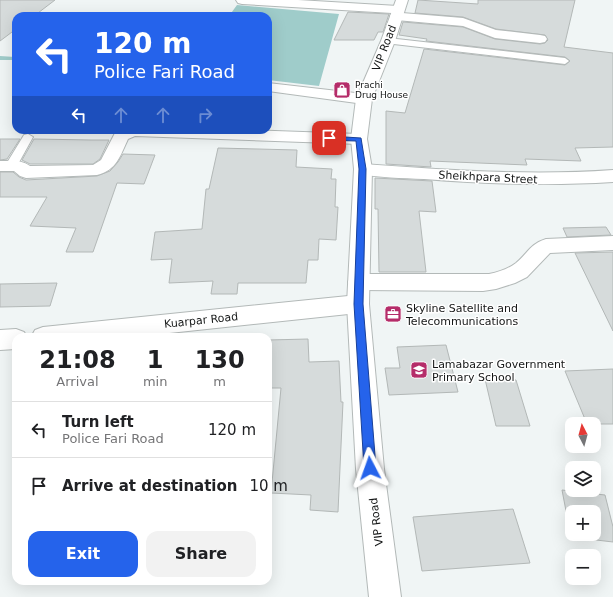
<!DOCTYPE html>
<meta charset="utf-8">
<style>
:root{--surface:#fff;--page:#f2f2f2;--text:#202124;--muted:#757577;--line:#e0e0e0;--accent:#2563eb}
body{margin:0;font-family:"DejaVu Sans",sans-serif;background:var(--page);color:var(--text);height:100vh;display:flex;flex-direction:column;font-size:15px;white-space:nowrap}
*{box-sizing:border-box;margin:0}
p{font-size:13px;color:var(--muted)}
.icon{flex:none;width:22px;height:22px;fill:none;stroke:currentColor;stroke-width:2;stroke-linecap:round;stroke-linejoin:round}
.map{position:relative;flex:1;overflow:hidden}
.side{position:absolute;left:12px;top:333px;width:260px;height:252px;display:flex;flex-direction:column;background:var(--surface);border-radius:12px;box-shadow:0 4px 16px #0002}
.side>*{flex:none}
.guide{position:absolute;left:12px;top:12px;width:260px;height:122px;border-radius:12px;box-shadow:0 4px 16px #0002;background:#2563eb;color:#fff;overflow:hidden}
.needle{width:26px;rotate:354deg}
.controls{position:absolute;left:565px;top:417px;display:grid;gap:8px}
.controls a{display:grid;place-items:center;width:36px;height:36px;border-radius:8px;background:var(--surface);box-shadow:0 4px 16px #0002;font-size:20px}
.pin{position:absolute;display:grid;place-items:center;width:34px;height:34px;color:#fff;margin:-17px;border-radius:8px;box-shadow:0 2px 6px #0006}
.me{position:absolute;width:44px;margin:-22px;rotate:356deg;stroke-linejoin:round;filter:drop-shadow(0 0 3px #0008)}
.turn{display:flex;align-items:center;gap:14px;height:84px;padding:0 16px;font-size:18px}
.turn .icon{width:52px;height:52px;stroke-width:2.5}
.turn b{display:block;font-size:28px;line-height:34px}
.lanes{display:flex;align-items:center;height:38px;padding:0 16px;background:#0003;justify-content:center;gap:20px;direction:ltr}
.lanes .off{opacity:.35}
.eta{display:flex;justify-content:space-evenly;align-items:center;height:68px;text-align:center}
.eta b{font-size:24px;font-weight:600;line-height:28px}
.button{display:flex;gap:8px;margin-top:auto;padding:8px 16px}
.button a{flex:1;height:46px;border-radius:12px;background:var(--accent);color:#fff;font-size:16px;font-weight:600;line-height:46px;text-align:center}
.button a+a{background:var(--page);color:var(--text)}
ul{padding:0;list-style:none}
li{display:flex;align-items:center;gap:12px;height:56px;padding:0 16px;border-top:1px solid var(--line)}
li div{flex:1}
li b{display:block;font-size:15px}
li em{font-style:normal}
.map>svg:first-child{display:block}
</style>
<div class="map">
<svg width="613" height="597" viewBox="0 0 613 597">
<rect width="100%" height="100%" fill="#f0f5f5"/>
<path fill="#9fccca" d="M237 5 339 14 319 86 268 80V16H229Z"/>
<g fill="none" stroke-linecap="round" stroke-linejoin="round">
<path fill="#9fccca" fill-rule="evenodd" d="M0 56 15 57 16 60H0Z"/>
</g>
<g fill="#d6dbdb" stroke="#b3b8b7" fill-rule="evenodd">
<path d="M0 0H55L34 16H16V29L0 41Z"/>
<path d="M418 0 478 4V0H575L564 47 613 53V147L575 148 581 161 525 159 527 165 430 161 431 167 386 164V111L405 113 424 49 565 65 570 61 565 57 426 41 427 39 399 35 403 22 463 27 495 39 540 44 545 43 548 40 545 35 496 29 463 17 415 13Z"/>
<path d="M348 12 389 14 383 32H378L374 40H334Z"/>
<path d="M0 139H20L7 159 0 160Z"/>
<path d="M34 139 91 140H109L100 159 93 164H30L22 160Z"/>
<path d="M218 148 297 150 296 167 332 169 331 179H336L335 207H338L336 240 319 239 318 260H308L306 283H238L237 294H211L213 281 169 283 172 259 151 260 155 232 202 229 206 189H209Z"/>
<path d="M123 154 155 155 144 184 117 183 93 252H66L76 228 30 226 47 197H0V172H13L19 177 26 180 97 176 110 171 118 162Z"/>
<path d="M375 178 432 181 436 212 419 211 426 272H379L378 209H375Z"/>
<path d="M606 227 611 235 567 237 563 228Z"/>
<path d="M613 252V331L575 253Z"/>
<path d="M57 283 50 306 0 307V284Z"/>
<path d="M308 339 309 362 339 361 341 402H343L338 512 310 510 311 495 271 493 281 388H268V340Z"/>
<path d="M446 345 458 392 389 395 385 368H400L397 347Z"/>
<path d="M613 369V424H587L565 371Z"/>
<path d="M485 379 516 380 530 426H496Z"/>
<path d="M562 490 605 495 613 527V542L571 537ZM572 512H594V534H572Z"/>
<path d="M513 509 530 563 422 571 413 517Z"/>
</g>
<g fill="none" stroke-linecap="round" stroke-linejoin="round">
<g stroke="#b3b9b8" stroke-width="2">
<g id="service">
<path d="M388 38 565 58 569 61 565 64 385 43 384 41Z"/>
<path d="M28 134 33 137 17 166 15 168H7L5 166 24 135Z"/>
</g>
</g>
<g stroke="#b3b9b8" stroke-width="2">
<g id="minor">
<path d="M236 0H298L398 6 402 7 404 10 402 13 463 18 496 30 540 35 545 36 547 39 545 42 540 43 495 38 463 26 396 20 392 19 390 16 392 13 242 4 238 3Z"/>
<path d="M268 83 364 94 369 96 372 99 369 102 364 104 268 91Z"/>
<path d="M121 130H244L359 134 365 135 367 139 365 143 359 144 135 136 128 139C120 156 117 170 97 175L26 178 20 176 14 171H0V161C11 161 20 159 30 166L93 165 101 160 115 133Z"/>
<path d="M363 164C446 170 529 176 613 170V182C550 186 487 184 424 179 402 178 378 178 357 173L354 169 357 165Z"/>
<path d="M613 236V250L550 253 527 277 515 283 496 289 483 291 359 290 351 288 348 282 351 276 359 274H489C499 272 508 269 516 263 528 253 530 244 546 239Z"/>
<path d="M358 295 366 298 369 304 366 310 358 313 132 337H31L35 330 43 327Z"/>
<path d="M16 329 24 332 27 337H16V349L0 350V330Z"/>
</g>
</g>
<g stroke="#b3b9b8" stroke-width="2">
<path id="tertiary" d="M396 0H408L395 41 372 99 367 139 372 169 369 304 384 469 401 597H369L356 469 347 304 354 169 351 139 356 99 381 41Z"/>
</g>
<use href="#service" fill="#fff" fill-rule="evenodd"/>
<use href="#minor" fill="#fff" fill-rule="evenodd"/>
<use href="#tertiary" fill="#fff" fill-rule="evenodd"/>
</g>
<path fill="#2563eb" stroke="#184099" d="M329 136 361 138 366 169 363 304 376 468 374 472 370 474 366 472 364 468 354 304 359 169 356 141 326 140 325 138Z"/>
<defs>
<g id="shop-square" transform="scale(0.9)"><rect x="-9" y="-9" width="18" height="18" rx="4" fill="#b52c69" stroke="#fff"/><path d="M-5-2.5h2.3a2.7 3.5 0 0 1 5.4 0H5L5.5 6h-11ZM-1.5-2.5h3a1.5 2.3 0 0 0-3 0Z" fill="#fff"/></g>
<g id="office-square" transform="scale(0.9)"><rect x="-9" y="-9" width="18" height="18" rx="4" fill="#b52c69" stroke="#fff"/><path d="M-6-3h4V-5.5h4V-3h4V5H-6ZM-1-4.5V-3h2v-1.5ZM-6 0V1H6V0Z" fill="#fff"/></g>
<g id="school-square" transform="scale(0.9)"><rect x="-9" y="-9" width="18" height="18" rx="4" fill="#b52c69" stroke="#fff"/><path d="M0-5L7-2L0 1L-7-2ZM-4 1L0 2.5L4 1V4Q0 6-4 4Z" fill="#fff"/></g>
</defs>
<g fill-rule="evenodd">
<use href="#shop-square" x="342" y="90"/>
<use href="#office-square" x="393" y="314"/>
<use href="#school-square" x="419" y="370"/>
</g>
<g text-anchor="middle" stroke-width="3" stroke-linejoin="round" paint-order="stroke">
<g font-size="9" fill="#151717" stroke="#fff" text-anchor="start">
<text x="355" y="88">Prachi<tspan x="355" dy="10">Drug House</tspan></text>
</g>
<g font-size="11" fill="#151717" stroke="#fff">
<text transform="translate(384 48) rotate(-69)" y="4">VIP Road</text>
<text transform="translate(488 177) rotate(3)" y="4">Sheikhpara Street</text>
<text transform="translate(201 320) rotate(-6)" y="4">Kuarpar Road</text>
<text transform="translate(376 522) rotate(-97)" y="4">VIP Road</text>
</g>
<g font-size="11" fill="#151717" stroke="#fff" text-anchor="start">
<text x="406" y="312">Skyline Satellite and<tspan x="406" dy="13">Telecommunications</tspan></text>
<text x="432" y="368">Lamabazar Government<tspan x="432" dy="13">Primary School</tspan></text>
</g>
</g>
</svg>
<div class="controls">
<a><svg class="needle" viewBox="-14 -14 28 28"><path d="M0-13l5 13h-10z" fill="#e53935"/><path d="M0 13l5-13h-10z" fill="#757577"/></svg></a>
<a><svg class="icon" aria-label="layers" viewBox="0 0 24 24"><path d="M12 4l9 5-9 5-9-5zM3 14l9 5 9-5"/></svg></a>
<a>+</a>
<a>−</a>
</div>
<div class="pin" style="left:329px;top:138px;background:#d93025"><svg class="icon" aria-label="arrive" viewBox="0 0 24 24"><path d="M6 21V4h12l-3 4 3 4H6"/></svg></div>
<svg class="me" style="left:370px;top:468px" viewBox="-20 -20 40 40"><path d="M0-17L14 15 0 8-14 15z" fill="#2563eb" stroke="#fff" stroke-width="4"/></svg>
<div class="guide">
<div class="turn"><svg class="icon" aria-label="left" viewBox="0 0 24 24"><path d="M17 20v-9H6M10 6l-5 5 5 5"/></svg><div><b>120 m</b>Police Fari Road</div></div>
<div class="lanes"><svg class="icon" aria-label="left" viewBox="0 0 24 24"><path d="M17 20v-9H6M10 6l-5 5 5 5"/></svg><svg class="icon off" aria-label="ahead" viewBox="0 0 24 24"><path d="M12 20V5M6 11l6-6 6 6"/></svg><svg class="icon off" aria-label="ahead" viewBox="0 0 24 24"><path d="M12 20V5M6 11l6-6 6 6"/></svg><svg class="icon off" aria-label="right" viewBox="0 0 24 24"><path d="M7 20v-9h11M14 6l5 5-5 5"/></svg></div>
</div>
<section class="side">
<div class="eta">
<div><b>21:08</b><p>Arrival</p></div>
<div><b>1</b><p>min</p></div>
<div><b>130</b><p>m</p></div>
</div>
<ul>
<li><svg class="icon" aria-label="left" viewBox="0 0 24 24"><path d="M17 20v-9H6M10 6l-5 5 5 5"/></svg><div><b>Turn left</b><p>Police Fari Road</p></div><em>120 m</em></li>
<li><svg class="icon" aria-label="arrive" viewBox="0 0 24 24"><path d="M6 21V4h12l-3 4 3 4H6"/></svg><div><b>Arrive at destination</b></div><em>10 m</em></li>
</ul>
<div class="button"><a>Exit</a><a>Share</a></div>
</section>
</div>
